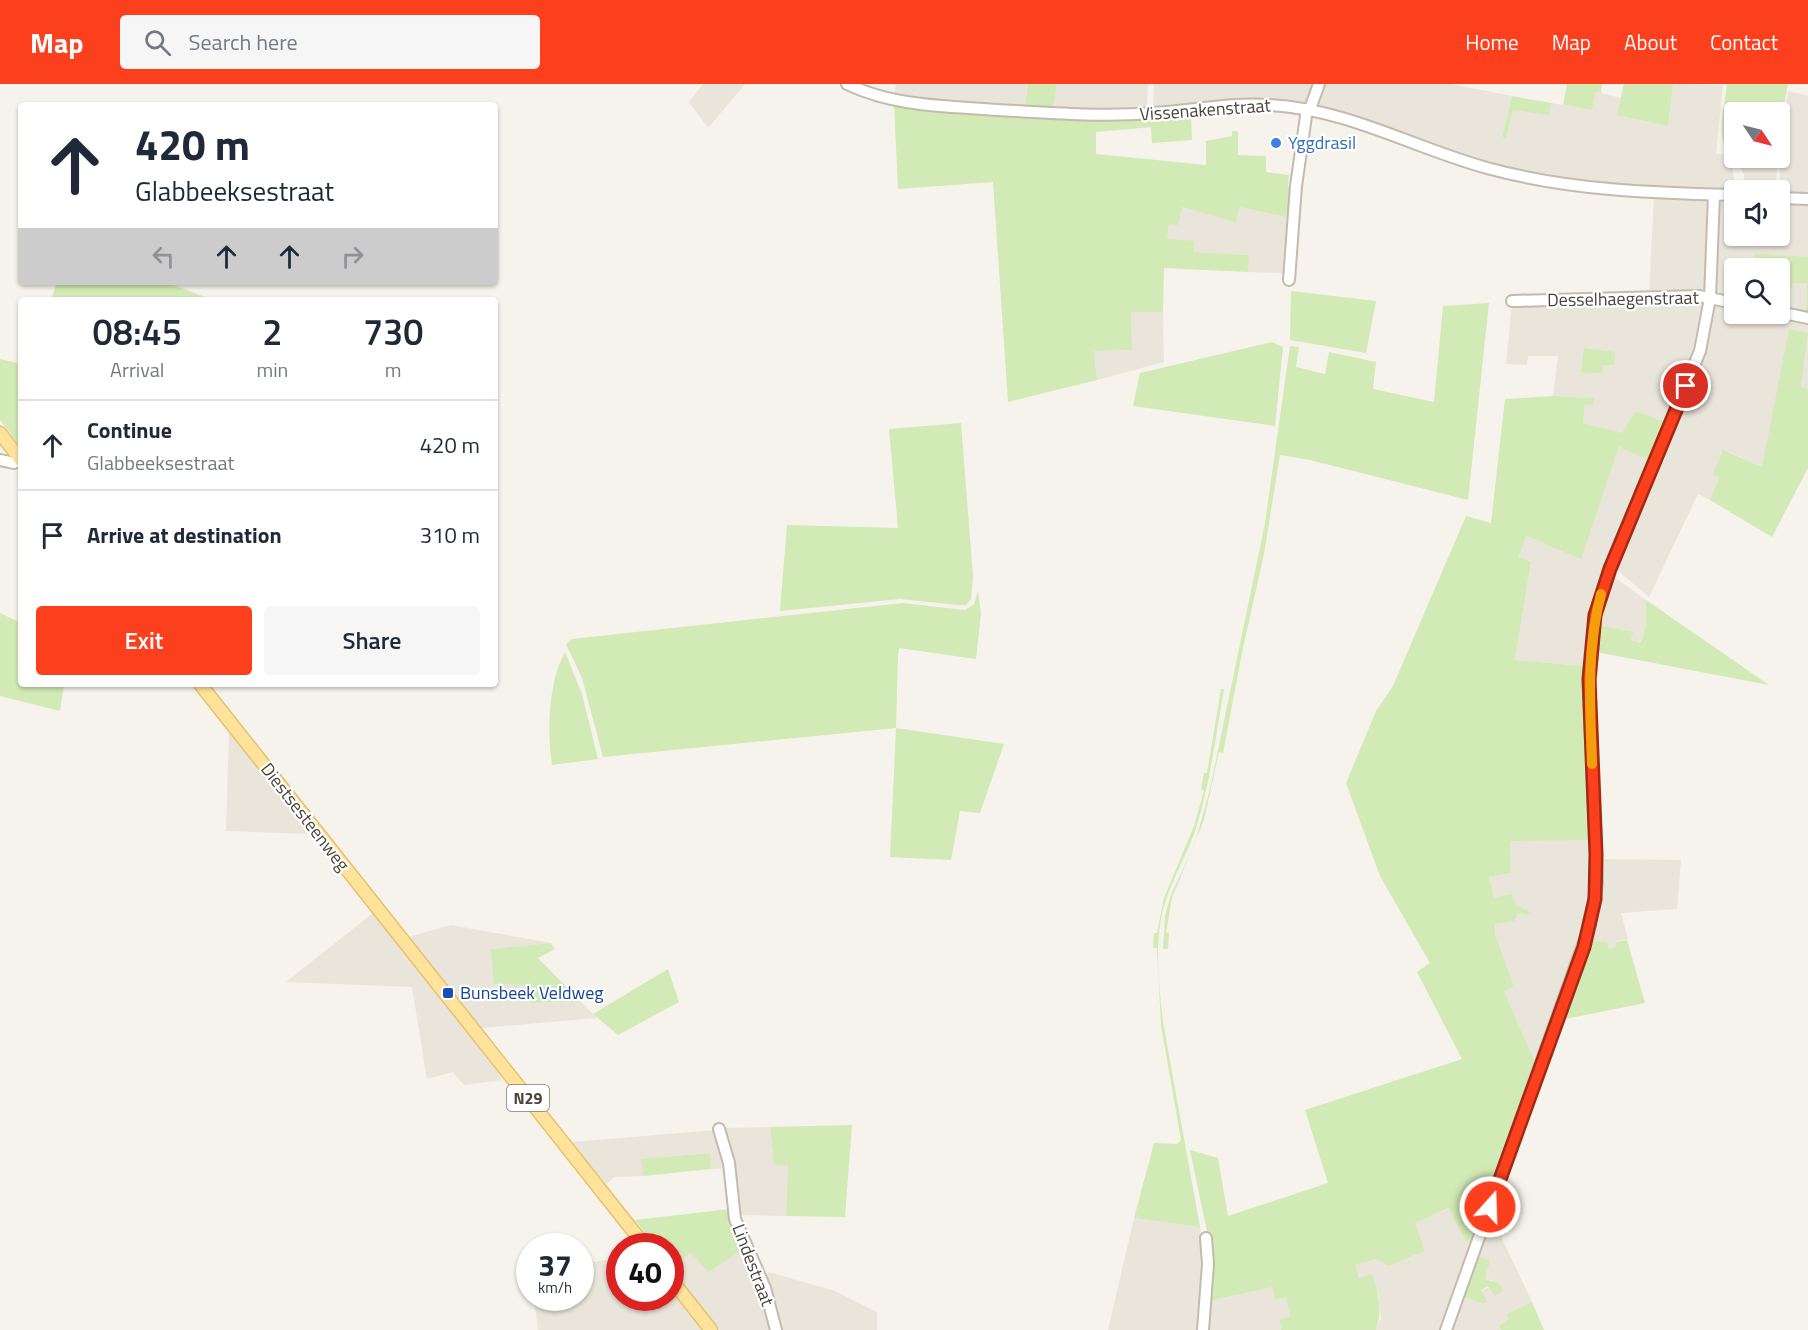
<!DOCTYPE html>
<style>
:root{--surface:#fff;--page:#f6f6f7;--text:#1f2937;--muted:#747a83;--line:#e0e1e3;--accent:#fc3f1d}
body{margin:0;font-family:"Titillium Web",sans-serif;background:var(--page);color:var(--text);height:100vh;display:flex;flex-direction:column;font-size:22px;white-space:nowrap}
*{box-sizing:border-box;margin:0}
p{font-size:20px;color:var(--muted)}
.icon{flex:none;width:33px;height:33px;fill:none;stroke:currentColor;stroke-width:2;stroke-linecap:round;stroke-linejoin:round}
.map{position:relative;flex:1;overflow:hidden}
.drawer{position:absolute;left:18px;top:213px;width:480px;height:390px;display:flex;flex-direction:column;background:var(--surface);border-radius:6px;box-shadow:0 2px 4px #0004}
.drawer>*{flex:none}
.banner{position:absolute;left:18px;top:18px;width:480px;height:183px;border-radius:6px;box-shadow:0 2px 4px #0004;background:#fff;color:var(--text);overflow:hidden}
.needle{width:39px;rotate:125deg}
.tools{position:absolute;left:1724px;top:18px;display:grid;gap:12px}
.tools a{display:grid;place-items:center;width:66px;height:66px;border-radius:6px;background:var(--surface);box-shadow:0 2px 4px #0004;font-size:30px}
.speed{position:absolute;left:516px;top:1149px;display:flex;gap:12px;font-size:30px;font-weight:700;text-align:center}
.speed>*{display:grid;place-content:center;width:78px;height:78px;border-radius:50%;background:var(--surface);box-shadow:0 2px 4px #0004;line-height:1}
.speed small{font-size:15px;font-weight:400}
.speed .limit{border:9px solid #d22;background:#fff;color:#111}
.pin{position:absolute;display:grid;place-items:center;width:51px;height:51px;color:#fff;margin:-26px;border:3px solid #fff;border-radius:50%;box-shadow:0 2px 6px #0007}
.me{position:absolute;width:66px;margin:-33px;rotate:20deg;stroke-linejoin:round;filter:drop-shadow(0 0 4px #0008)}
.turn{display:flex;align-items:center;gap:21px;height:126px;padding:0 18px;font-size:27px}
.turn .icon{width:78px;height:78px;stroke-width:2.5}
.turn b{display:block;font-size:42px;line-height:51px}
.lanes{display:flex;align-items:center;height:57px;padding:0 18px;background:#0003;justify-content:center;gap:30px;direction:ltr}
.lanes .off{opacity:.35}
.eta{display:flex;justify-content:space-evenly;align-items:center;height:102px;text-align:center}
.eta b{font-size:36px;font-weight:600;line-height:42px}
.button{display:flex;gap:12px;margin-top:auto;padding:12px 18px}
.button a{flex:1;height:69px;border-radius:6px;background:var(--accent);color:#fff;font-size:24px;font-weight:600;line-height:69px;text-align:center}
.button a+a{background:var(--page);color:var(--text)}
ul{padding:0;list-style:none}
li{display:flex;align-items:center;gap:18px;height:90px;padding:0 18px;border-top:2px solid var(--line)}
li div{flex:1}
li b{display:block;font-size:22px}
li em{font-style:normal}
header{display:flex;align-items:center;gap:36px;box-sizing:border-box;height:84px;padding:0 30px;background:var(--accent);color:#fff}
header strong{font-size:28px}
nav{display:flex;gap:33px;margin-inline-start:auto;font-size:21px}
.search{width:420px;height:54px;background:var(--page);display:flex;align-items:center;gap:15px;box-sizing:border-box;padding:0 21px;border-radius:6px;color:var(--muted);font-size:22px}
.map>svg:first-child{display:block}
</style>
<header>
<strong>Map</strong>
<div class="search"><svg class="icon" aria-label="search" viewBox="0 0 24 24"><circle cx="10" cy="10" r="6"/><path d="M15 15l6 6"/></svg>Search here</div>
<nav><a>Home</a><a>Map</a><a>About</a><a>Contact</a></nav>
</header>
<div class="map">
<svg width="1808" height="1246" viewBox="0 0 1808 1246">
<rect width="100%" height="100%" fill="#f6f3ec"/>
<g fill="#eae5da">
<path d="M703 0H745L708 44 689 18Z"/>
<path d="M896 0H1028L1025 23 935 18 894 11Z"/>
<path d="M1057 0H1148L1147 27 1053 24Z"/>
<path d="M1154 0H1317L1311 15 1303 19 1246 16 1153 26Z"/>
<path d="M1320 0H1451L1512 12 1502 53 1506 54 1513 25 1549 31 1551 19 1592 26 1596 8 1621 14 1618 31 1668 42 1673 0 1723 1 1716 70H1723L1732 79 1735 102 1732 106 1649 104 1560 97 1484 81 1314 21Z"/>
<path d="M1788 7 1808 12V110L1779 108 1782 45Z"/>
<path d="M1737 76 1777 80 1776 106H1744V91Z"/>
<path d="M1654 111 1708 116 1704 210 1649 213Z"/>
<path d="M1723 116H1734V152H1779V118L1808 119V173L1755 169 1754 184H1734V217L1714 212 1719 121Z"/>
<path d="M1182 123 1236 137 1239 123 1290 134 1286 189 1248 188 1249 171 1194 168 1167 155 1169 139Z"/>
<path d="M1792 199H1807L1806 232 1779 227V209L1784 203 1792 204Z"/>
<path d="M1703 214 1692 272 1665 338 1636 327 1623 350 1583 339 1585 320 1594 314 1553 312 1558 272H1528L1527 281 1506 280 1512 220Z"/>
<path d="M1715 219 1734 222V230H1771L1808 237V305L1801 304 1808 249 1762 383 1729 368 1714 390 1719 392 1710 416 1698 410 1649 513 1616 485 1699 285Z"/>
<path d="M1131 227 1163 228 1164 278 1097 296 1094 267 1132 266Z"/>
<path d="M1619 363 1648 376 1607 477 1591 531 1583 582 1515 576 1531 478 1519 474 1525 452 1581 474Z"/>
<path d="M1614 493 1646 516V543L1639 559 1630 556 1632 548 1598 541Z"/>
<path d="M229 648 309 750 226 747Z"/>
<path d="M1510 756H1590V815L1582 851 1536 980 1504 907 1514 902 1495 850V840L1513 837 1518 829 1527 826 1494 814 1489 793 1511 789Z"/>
<path d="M1601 775 1681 776 1677 825 1621 829 1628 855 1616 858 1617 863 1609 865 1606 858 1592 857 1598 825Z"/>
<path d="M373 829 499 990 501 996 464 1001 453 988 427 995 412 903 286 898Z"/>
<path d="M451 841 551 859 491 865 530 901V919L581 918 597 934 481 944 408 853Z"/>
<path d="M770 1043 774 1079 788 1080 786 1132 737 1131 722 1044Z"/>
<path d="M717 1046 727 1084 711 1085 709 1069 642 1075 643 1092 614 1093 606 1100 571 1058Z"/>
<path d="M1450 1124 1466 1157 1472 1156 1440 1246H1376L1381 1234 1378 1209 1359 1194 1356 1181 1376 1175 1389 1182 1425 1167 1415 1139Z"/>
<path d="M1134 1134 1200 1143 1205 1163 1200 1246H1108Z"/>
<path d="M1493 1135 1532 1218 1507 1230 1509 1235 1499 1242 1501 1246H1452L1464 1213 1484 1220 1487 1216 1481 1207 1498 1199 1484 1194 1489 1176 1478 1175Z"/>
<path d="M744 1164 760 1199 773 1246H720L672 1186 690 1167Z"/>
<path d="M619 1174 620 1214H670L671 1208 701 1246H538L534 1214H580L581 1180Z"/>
<path d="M769 1188 835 1207 877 1228V1246H778L764 1192Z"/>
<path d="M1273 1203 1286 1213 1291 1234 1279 1235 1281 1246H1206L1209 1217Z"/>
</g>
<g fill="#d2eab5">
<path d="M1028 0H1057L1053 24 1025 23Z"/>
<path d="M1567 0H1602L1601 9 1596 8 1592 26 1563 21Z"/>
<path d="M1624 0H1673L1668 42 1617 31Z"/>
<path d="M1727 0H1788L1779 47V28H1734V74H1778L1777 80C1766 79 1745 81 1735 75 1712 61 1725 23 1727 0Z"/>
<path d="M1512 12 1551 19 1549 31 1513 26 1506 54 1502 53Z"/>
<path d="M894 20 1118 36 1191 31 1192 56 1152 59 1151 43 1096 48V70L1206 81V57L1232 52V47H1238V71L1266 72V88L1289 91 1288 103 1294 105 1290 134 1239 123 1236 138 1182 123 1178 141 1169 140 1167 155 1194 157V168L1249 171 1248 188 1164 184 1163 228H1131L1132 266 1094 267 1097 296 1008 318 993 98 898 105Z"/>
<path d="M1755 169 1808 173V233L1806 232 1807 199H1792V204L1784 203 1779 209V184H1754Z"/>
<path d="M57 198H165L214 216H51Z"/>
<path d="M1291 207 1376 217 1366 269 1290 256Z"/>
<path d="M1489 219 1468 416 1310 376 1280 371 1264 470 1243 564 1223 669 1219 668 1204 736 1172 814 1166 848 1169 849 1168 865H1163L1165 832 1170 813 1195 759 1210 705 1265 439 1290 262 1299 263 1296 283 1325 290 1329 268 1376 278 1373 305 1434 318 1443 222Z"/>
<path d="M1789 245 1808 249 1801 303 1808 305V384L1772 453 1710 416 1719 393 1713 390 1723 366 1762 383Z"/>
<path d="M1272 258 1283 263 1275 342 1133 322 1140 289Z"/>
<path d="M1584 264 1615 268 1614 281H1603L1602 289 1581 288Z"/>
<path d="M0 275 21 280V363L0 336Z"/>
<path d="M1553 312 1594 314 1593 321 1585 320 1583 339 1622 349 1636 327 1665 338 1648 376 1619 363 1581 475 1526 452 1519 473 1531 478 1515 576 1583 582 1590 756 1510 757 1511 789 1489 793 1494 814 1511 810 1516 821 1530 828 1528 831 1518 829 1514 837 1495 840V850L1514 902 1504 907 1536 980 1472 1156 1466 1157 1449 1124 1415 1139 1425 1167 1389 1182 1376 1175 1356 1181 1359 1194 1372 1190C1378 1208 1383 1228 1376 1246H1281L1279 1235 1290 1233 1286 1213 1275 1215 1273 1203 1209 1217 1210 1162 1190 1066 1218 1074 1228 1132 1328 1099 1305 1026 1462 975 1417 888 1430 879 1380 792 1346 699 1376 627 1393 602 1466 432 1491 439 1505 315Z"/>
<path d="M961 339 973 492 971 516 966 521H957L900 515 780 527 787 441 898 444 889 345Z"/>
<path d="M978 507 981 530 976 575 899 564 898 573 896 644 1004 660 980 729 960 727 951 776 890 773 896 644 603 673 582 594 566 560 572 555 903 519 965 526 974 520Z"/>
<path d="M1646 516 1769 601 1596 568 1598 541 1633 548 1631 556 1640 559 1646 543Z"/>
<path d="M0 529 21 539V600H64L60 627 0 612Z"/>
<path d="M565 568 582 610 598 675 552 681C547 648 548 598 565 568Z"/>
<path d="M1221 605H1224C1216 652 1210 699 1196 744 1188 769 1174 791 1166 816 1153 853 1159 900 1163 938L1200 1143 1134 1134 1154 1059 1177 1060 1181 1056 1161 941 1157 864H1153L1154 849H1157L1164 814 1194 742 1204 707 1201 705 1204 689H1207Z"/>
<path d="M1627 856 1645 919 1565 935 1592 857 1607 858 1609 865 1616 863V858Z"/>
<path d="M551 859 555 865 538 874 581 918 530 919V901L494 900 491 865Z"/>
<path d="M668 885 679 918 618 951 593 930Z"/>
<path d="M852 1041 845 1133 786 1132 788 1081 774 1080 770 1043Z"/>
<path d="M710 1069 711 1085 643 1092 641 1075Z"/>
<path d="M730 1125 744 1164 709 1188 690 1168 672 1186 670 1162H655L635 1136Z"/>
<path d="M1479 1173 1490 1176 1485 1195 1498 1199 1503 1206 1495 1212 1488 1202 1481 1206 1487 1217 1484 1220 1464 1213Z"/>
<path d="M1532 1218 1544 1246H1501L1499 1242 1509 1235 1507 1230Z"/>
</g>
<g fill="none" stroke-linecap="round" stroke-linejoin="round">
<g stroke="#c2bbae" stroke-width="14">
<g id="minor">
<path d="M847 0C895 23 947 22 998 26 1050 29 1101 33 1152 29 1191 27 1230 18 1270 21 1347 25 1414 64 1487 84 1567 106 1651 109 1734 111"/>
<path d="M1310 25 1319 0"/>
<path d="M1779 114 1808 115"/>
<path d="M1289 196 1296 102 1307 25"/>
<path d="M1512 217 1699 212 1734 219"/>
<path d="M1779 228 1808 234"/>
<path d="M0 376 14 379 20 375"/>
<path d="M719 1045 729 1079 735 1135 765 1204 776 1246"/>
<path d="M1203 1246 1208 1180 1206 1154"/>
<path d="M1446 1246 1590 841 1597 798 1589 607 1595 531 1609 485 1700 267 1710 214 1714 111"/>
</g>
</g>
<g stroke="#e6c16a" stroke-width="15">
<g id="major">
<path d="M0 349 21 376"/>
<path d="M200 600 645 1162"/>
<path d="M670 1194 711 1246"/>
</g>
</g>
<use href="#minor" stroke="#fff" stroke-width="10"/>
<use href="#major" stroke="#ffe39c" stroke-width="12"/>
</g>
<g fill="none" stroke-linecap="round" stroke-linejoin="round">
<g stroke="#a42913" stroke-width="15">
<path id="route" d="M1490 1123 1584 863 1595 815 1596 770 1589 595 1595 531 1610 485 1686 302"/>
</g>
<use href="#route" stroke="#fc3f1d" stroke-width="10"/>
<path stroke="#f59e0b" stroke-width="10" d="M1592 680C1590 623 1586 567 1601 510"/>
</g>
<circle fill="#3f7fe0" stroke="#fff" stroke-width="2" cx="1276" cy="59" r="6"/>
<rect fill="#1a4fb4" stroke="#fff" stroke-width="2" x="442" y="903" width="12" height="12" rx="3"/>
<g text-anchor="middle" stroke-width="4.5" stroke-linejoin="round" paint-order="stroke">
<rect fill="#fff" stroke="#817c74" stroke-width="1.5" x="507" y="1001" width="42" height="26" rx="4.5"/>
<g font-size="16" font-weight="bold" fill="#4b4439">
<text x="528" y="1020">N29</text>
</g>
<g font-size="18" fill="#4b4439" stroke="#fff">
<text transform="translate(1205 26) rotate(-4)" y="6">Vissenakenstraat</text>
<text transform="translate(1623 215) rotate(-1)" y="6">Desselhaegenstraat</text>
<text transform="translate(305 733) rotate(52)" y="6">Diestsesteenweg</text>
<text transform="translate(753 1181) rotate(69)" y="6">Lindestraat</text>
</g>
<g font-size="18" fill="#366cbe" stroke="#fff" text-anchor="start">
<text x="1288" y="65">Yggdrasil</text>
</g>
<g font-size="18" fill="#164399" stroke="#fff" text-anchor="start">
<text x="460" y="915">Bunsbeek Veldweg</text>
</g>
</g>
</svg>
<div class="tools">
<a><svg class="needle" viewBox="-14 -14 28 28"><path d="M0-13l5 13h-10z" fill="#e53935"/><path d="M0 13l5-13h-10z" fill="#747a83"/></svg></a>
<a><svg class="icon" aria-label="sound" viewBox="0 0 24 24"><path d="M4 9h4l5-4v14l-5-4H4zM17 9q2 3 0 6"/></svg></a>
<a><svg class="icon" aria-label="search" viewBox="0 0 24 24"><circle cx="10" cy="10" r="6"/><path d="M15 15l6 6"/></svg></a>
</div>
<div class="speed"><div>37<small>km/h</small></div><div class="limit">40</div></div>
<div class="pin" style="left:1686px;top:302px;background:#d93025"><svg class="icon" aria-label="arrive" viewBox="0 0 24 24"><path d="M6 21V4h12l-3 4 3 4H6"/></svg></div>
<svg class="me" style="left:1490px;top:1123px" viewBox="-20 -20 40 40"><circle r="17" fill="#fc3f1d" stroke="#fff" stroke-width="3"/><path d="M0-11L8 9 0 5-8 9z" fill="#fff"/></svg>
<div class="banner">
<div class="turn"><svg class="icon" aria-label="ahead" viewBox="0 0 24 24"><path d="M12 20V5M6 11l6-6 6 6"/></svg><div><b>420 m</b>Glabbeeksestraat</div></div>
<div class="lanes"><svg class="icon off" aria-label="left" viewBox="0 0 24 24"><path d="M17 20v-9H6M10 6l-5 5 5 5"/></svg><svg class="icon" aria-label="ahead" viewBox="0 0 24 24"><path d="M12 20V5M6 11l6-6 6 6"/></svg><svg class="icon" aria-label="ahead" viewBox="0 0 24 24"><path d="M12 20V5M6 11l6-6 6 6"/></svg><svg class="icon off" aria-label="right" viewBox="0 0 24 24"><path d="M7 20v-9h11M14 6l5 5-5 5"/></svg></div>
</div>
<section class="drawer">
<div class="eta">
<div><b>08:45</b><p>Arrival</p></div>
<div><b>2</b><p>min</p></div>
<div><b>730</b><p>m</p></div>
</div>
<ul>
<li><svg class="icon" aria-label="ahead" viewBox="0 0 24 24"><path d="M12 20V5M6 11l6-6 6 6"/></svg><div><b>Continue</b><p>Glabbeeksestraat</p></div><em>420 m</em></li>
<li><svg class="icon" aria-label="arrive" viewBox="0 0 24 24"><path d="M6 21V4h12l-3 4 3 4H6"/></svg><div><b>Arrive at destination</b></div><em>310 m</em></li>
</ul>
<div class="button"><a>Exit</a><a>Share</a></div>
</section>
</div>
